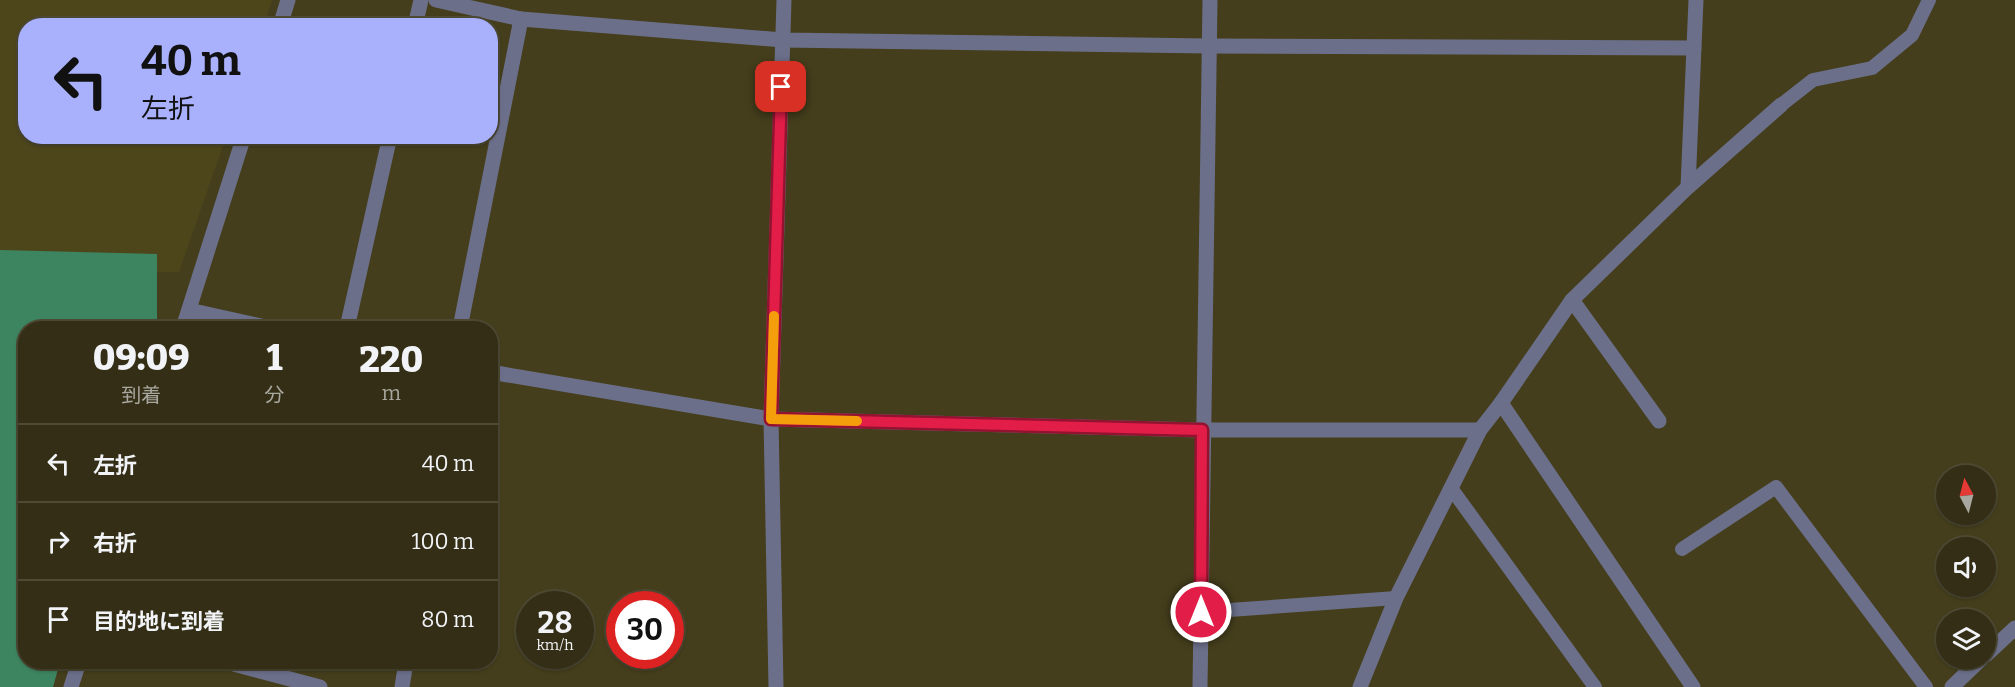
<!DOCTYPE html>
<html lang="ja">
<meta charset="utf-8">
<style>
:root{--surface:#332e15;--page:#3b361e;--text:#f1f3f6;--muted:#a9a8a0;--line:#4e4a34}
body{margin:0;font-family:Bitter,"Noto Sans JP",serif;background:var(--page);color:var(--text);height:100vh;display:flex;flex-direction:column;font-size:22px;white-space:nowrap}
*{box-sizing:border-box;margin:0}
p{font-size:20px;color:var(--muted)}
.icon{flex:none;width:33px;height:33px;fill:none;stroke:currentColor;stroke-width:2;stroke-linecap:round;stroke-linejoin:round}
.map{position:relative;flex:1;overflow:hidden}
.details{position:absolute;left:18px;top:321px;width:480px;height:348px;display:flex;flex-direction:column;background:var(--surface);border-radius:24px;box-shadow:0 2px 4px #0004,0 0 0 2px var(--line)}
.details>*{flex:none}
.guide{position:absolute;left:18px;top:18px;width:480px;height:126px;border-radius:24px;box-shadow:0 2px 4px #0004,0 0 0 2px var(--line);background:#a9b0fc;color:#111;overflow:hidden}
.needle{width:39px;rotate:353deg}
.buttons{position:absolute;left:1936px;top:465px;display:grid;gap:12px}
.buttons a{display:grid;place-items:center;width:60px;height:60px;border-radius:50%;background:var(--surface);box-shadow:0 2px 4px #0004,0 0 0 2px var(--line);font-size:30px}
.speed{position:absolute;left:516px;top:591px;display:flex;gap:12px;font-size:30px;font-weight:700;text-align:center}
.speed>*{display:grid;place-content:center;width:78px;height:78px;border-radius:50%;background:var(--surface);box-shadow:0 2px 4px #0004,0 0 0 2px var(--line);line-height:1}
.speed small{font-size:15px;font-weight:400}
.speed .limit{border:9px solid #d22;background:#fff;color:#111}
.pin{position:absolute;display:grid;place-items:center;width:51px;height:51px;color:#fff;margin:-26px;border-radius:12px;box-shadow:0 3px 9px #0006}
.me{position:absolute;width:66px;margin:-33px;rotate:0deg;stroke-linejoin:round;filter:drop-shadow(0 0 4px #0008)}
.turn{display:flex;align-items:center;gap:21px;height:126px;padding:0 24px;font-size:27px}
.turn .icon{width:78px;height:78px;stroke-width:2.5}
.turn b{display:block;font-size:42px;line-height:51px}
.eta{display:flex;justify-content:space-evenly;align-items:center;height:102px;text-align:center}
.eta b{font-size:36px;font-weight:800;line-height:42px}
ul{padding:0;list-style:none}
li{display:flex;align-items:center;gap:18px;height:78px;padding:0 24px;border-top:2px solid var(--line)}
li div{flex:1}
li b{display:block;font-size:22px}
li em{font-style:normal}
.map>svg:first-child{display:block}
</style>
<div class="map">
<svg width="2015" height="687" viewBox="0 0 2015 687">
<rect width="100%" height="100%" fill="#443e1c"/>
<path fill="#4e461b" d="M0 0H272L264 25 26 26V136L226 137 179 272 0 270Z"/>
<path fill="#3d8561" d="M0 250 157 254V328H26V662H60L53 687H0Z"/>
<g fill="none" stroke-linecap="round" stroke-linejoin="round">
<g stroke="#6c6f8a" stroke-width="14">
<path d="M1781 105 1813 80 1872 68 1912 35 1929 0"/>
<path d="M1451 488 1595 687"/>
<path d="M1682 549 1776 487 1926 687"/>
<path d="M1201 612 1396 598"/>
</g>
<g stroke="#6c6f8a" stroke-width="15">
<path d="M436 0 521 19 783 40 1208 46 1694 48"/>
<path d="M415 26 421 0"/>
<path d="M1688 187 1696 0"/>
<path d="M1572 300 1659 421"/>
<path d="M189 310 270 328"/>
<path d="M347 328 390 136"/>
<path d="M460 328 521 19"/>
<path d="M490 372 771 419 1202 430H1480"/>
<path d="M1501 403 1693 687"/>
<path d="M1986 655 2015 628"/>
<path d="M226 662 320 687"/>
<path d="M402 687 406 662"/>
<path d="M776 687 771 419 784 0"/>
<path d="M1200 687 1210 0"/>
<path d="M1360 687 1396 598 1480 430 1501 403 1572 300 1688 187 1781 105"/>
<path d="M1952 687 1982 658"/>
</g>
<g stroke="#6c6f8a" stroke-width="15">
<path d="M280 26 288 0"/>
<path d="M183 328 244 136"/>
<path d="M71 687 79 662"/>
</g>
</g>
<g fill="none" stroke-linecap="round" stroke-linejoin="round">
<g stroke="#92132f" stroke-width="15">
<path id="route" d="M781 87 771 419 1202 430 1201 612"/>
</g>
<use href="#route" stroke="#e11d48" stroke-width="10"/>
<path stroke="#f59e0b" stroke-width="10" d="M774 316 771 419 857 421"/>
</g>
</svg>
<div class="buttons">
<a><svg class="needle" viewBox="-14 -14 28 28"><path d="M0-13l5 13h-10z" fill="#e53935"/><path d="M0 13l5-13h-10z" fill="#a9a8a0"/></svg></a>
<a><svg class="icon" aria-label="sound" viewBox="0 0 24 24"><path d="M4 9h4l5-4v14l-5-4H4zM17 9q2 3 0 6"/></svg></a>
<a><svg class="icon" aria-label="layers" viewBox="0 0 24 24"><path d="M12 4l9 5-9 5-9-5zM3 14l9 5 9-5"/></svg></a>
</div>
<div class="speed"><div>28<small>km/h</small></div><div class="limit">30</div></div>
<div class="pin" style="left:781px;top:87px;background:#d93025"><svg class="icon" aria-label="arrive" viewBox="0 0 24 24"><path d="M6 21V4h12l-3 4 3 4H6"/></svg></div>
<svg class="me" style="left:1201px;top:612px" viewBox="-20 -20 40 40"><circle r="17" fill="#e11d48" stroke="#fff" stroke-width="3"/><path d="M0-11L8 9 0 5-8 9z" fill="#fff"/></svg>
<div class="guide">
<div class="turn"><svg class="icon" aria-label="left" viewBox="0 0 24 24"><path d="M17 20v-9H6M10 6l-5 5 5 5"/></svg><div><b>40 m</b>左折</div></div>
</div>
<section class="details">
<div class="eta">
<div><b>09:09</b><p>到着</p></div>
<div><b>1</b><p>分</p></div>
<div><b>220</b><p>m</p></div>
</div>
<ul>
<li><svg class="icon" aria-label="left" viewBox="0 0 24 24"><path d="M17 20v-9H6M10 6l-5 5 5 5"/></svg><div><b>左折</b></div><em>40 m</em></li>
<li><svg class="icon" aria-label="right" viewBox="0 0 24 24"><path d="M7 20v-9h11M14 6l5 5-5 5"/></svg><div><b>右折</b></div><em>100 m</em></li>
<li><svg class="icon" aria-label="arrive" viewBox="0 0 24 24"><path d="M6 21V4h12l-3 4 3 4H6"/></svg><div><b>目的地に到着</b></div><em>80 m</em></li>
</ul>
</section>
</div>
